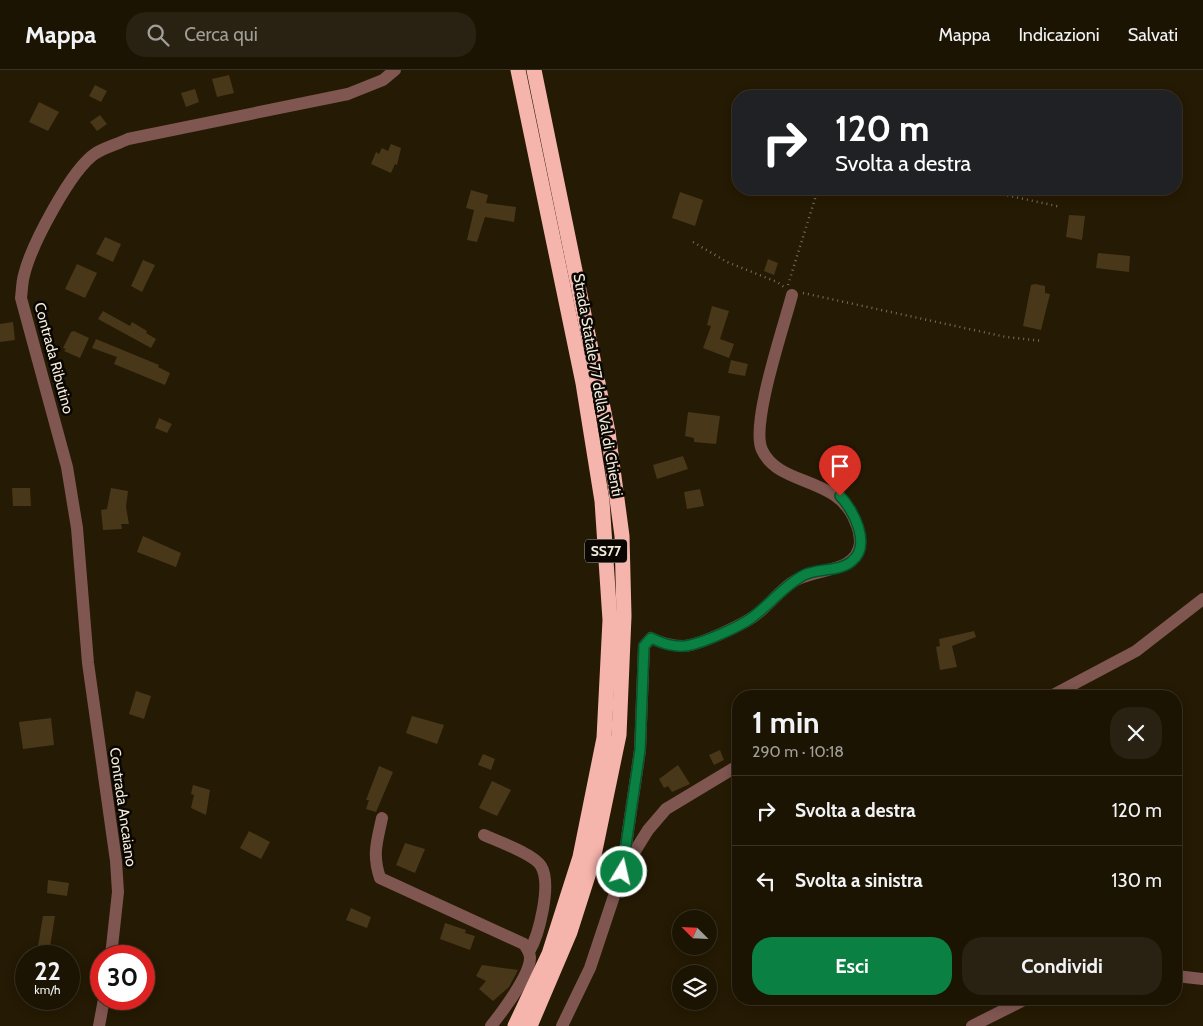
<!DOCTYPE html>
<html lang="it">
<meta charset="utf-8">
<style>
:root{--surface:#1c1402;--page:#292111;--text:#f1f3f6;--muted:#a09e99;--line:#3a3324;--accent:#0b8043}
body{margin:0;font-family:Cabin,sans-serif;background:var(--page);color:var(--text);height:100vh;display:flex;flex-direction:column;font-size:19px;white-space:nowrap}
*{box-sizing:border-box;margin:0}
p{font-size:16px;color:var(--muted)}
.icon{flex:none;width:28px;height:28px;fill:none;stroke:currentColor;stroke-width:2;stroke-linecap:round;stroke-linejoin:round}
.map{position:relative;flex:1;overflow:hidden}
.details{position:absolute;left:732px;top:620px;width:450px;height:315px;display:flex;flex-direction:column;background:var(--surface);border-radius:20px;box-shadow:0 2px 12px #0003,0 0 0 1px var(--line)}
.details>*{flex:none}
.banner{position:absolute;left:732px;top:20px;width:450px;height:105px;border-radius:20px;box-shadow:0 2px 12px #0003,0 0 0 1px var(--line);background:#202124;color:#fff;overflow:hidden}
.needle{width:32px;rotate:294deg}
.fabs{position:absolute;left:672px;top:840px;display:grid;gap:10px}
.fabs a{display:grid;place-items:center;width:45px;height:45px;border-radius:50%;background:var(--surface);box-shadow:0 2px 12px #0003,0 0 0 1px var(--line);font-size:25px}
.speed{position:absolute;left:15px;top:875px;display:flex;gap:10px;font-size:25px;font-weight:700;text-align:center}
.speed>*{display:grid;place-content:center;width:65px;height:65px;border-radius:50%;background:var(--surface);box-shadow:0 2px 12px #0003,0 0 0 1px var(--line);line-height:1}
.speed small{font-size:12px;font-weight:400}
.speed .limit{border:8px solid #d22;background:#fff;color:#111}
.pin{position:absolute;display:grid;place-items:center;width:42px;height:42px;color:#fff;margin:-51px -21px;border-radius:50% 50% 50% 0;rotate:-45deg;box-shadow:0 0 5px #0007}
.pin .icon{rotate:45deg}
.me{position:absolute;width:55px;margin:-28px;rotate:9deg;stroke-linejoin:round;filter:drop-shadow(0 0 4px #0008)}
.turn{display:flex;align-items:center;gap:18px;height:105px;padding:0 20px;font-size:22px}
.turn .icon{width:65px;height:65px;stroke-width:2.5}
.turn b{display:block;font-size:35px;line-height:42px}
.round{display:grid;place-items:center;flex:none;width:52px;height:52px;border-radius:20px;background:var(--page)}
.overview{display:flex;align-items:center;justify-content:space-between;height:85px;padding:0 20px}
h1{font-size:30px;font-weight:700;line-height:38px}
.cta{display:flex;gap:10px;margin-top:auto;padding:10px 20px}
.cta a{flex:1;height:58px;border-radius:20px;background:var(--accent);color:#fff;font-size:20px;font-weight:700;line-height:58px;text-align:center}
.cta a+a{background:var(--page);color:var(--text)}
ul{padding:0;list-style:none}
li{display:flex;align-items:center;gap:15px;height:70px;padding:0 20px;border-top:1px solid var(--line)}
li div{flex:1}
li b{display:block;font-size:19px}
li em{font-style:normal}
header{display:flex;align-items:center;gap:30px;box-sizing:border-box;height:70px;padding:0 25px;background:var(--surface);border-bottom:1px solid var(--line)}
header strong{font-size:24px}
nav{display:flex;gap:28px;margin-inline-start:auto;font-size:18px}
.search{width:350px;height:45px;background:var(--page);display:flex;align-items:center;gap:12px;box-sizing:border-box;padding:0 18px;border-radius:20px;color:var(--muted);font-size:19px}
.map>svg:first-child{display:block}
</style>
<header>
<strong>Mappa</strong>
<div class="search"><svg class="icon" aria-label="search" viewBox="0 0 24 24"><circle cx="10" cy="10" r="6"/><path d="M15 15l6 6"/></svg>Cerca qui</div>
<nav><a>Mappa</a><a>Indicazioni</a><a>Salvati</a></nav>
</header>
<div class="map">
<svg width="1203" height="956" viewBox="0 0 1203 956">
<rect width="100%" height="100%" fill="#251a03"/>
<g fill="#483819">
<path d="M229 5 234 23 217 27 212 9Z"/>
<path d="M95 15 107 21 101 32 89 26Z"/>
<path d="M195 19 199 32 186 37 181 23Z"/>
<path d="M39 32 59 42 48 61 29 52Z"/>
<path d="M100 45 107 54 97 61 90 52Z"/>
<path d="M391 74 401 78 397 95 395 94 391 103 371 94 376 82 379 84 382 78 388 81Z"/>
<path d="M471 120 488 125 486 133 516 137 514 152 485 147 477 172 467 170 474 140 466 138Z"/>
<path d="M680 122 703 130 695 156 672 148Z"/>
<path d="M1069 145 1085 146 1082 170 1066 167Z"/>
<path d="M105 167 121 174 113 192 96 184Z"/>
<path d="M1098 183 1130 186 1129 202 1096 198Z"/>
<path d="M768 189 778 193 774 205 764 201Z"/>
<path d="M143 190 155 195 142 222 131 216Z"/>
<path d="M77 194 97 203 85 228 65 219Z"/>
<path d="M1035 214 1045 216V223L1050 224 1041 260 1023 256 1031 215Z"/>
<path d="M712 236 729 241 720 269 734 274 729 288 703 278 711 256 707 255Z"/>
<path d="M103 241 130 256 132 252 147 261 146 263 156 269 151 278 98 249Z"/>
<path d="M13 252 15 270 0 272V254Z"/>
<path d="M74 261 89 268 80 288 64 281 66 279 63 278 71 262Z"/>
<path d="M96 269 159 295 158 297 170 303 165 315 114 294 117 287 92 278Z"/>
<path d="M731 290 748 294 745 306 728 303Z"/>
<path d="M688 342 720 346 716 374 694 372V368L685 366Z"/>
<path d="M159 348 172 354 167 363 155 358Z"/>
<path d="M683 386 688 399 657 409 653 395Z"/>
<path d="M12 418H30L31 436H13Z"/>
<path d="M111 418 128 421 126 437 129 454H121L122 459 103 460 101 440 107 439Z"/>
<path d="M700 419 704 436 687 439 684 422Z"/>
<path d="M143 466 181 483 176 497 137 482Z"/>
<path d="M974 561 976 567 952 576 957 597 940 600 936 577 940 576 939 569Z"/>
<path d="M136 621 151 626 144 649 129 644Z"/>
<path d="M412 646 444 655 437 674 406 663Z"/>
<path d="M51 648 54 675 23 679 19 652Z"/>
<path d="M720 680 724 690 714 695 709 685Z"/>
<path d="M483 684 495 689 491 700 478 695Z"/>
<path d="M678 695 690 714 672 722 668 716 664 718 659 709Z"/>
<path d="M379 696 393 702 376 742 366 739 369 730H366Z"/>
<path d="M492 711 511 720 497 746 479 738Z"/>
<path d="M193 715 210 720 206 745 191 738 194 725 191 724Z"/>
<path d="M249 761 270 772 261 789 240 778Z"/>
<path d="M405 773 425 779 415 803 396 795Z"/>
<path d="M48 810 69 813 67 826 47 823Z"/>
<path d="M351 838 371 847 367 858 346 850Z"/>
<path d="M43 846H55L50 877 38 876Z"/>
<path d="M445 853 466 860 465 863 475 866 470 880 440 869Z"/>
<path d="M482 895 518 900 509 917 493 931 479 919 486 911 476 906Z"/>
</g>
<g fill="none" stroke-linecap="round" stroke-linejoin="round">
<g stroke="#796f5c" stroke-width="2.5" stroke-dasharray="1 4" stroke-linecap="butt">
<path d="M978 119 1061 137"/>
<path d="M693 172 727 192 777 212 784 217"/>
<path d="M788 215 818 119"/>
<path d="M803 223 1006 267 1043 271"/>
</g>
<g stroke="#805651" stroke-width="12">
<path d="M976 626 1053 625 1136 581 1203 529"/>
<path d="M382 748C377 772 372 784 380 808L524 874C527 879 530 882 530 888 530 905 502 942 491 956"/>
<path d="M484 765C497 771 534 784 541 796 552 814 539 865 529 882"/>
<path d="M622 802 640 680 644 576 651 568C661 573 672 576 684 576 699 575 740 556 753 547 769 536 780 519 796 510 817 498 857 503 860 473 860 466 858 457 855 451 838 406 779 417 762 380 750 355 784 256 792 225"/>
<path d="M111 886 118 822 116 791 88 593 77 458 67 397 21 228C22 220 22 212 24 205 31 176 71 99 96 83 106 77 118 74 128 69L348 24 383 10 395 0"/>
<path d="M1176 906 1203 909"/>
<path d="M99 956 104 929"/>
<path d="M562 956 590 898 622 802 648 760 666 739 739 695"/>
<path d="M972 956 1026 929"/>
</g>
<g stroke="#f5b4ac" stroke-width="15">
<path d="M515 956 549 884 580 787 604 668 610 550 602 431 583 313 518 0"/>
<path d="M530 956 570 862 593 790 619 665 624 546 622 466 608 362 534 0"/>
</g>
</g>
<g fill="none" stroke-linecap="round" stroke-linejoin="round">
<g stroke="#07532c" stroke-width="12">
<path id="route" d="M622 802 640 680 644 576 651 568C662 573 672 577 684 576 699 575 742 556 754 546 771 533 785 515 804 505 818 498 840 502 852 491 872 475 853 439 840 426"/>
</g>
<use href="#route" stroke="#0b8043" stroke-width="9"/>
</g>
<g text-anchor="middle" stroke-width="5" stroke-linejoin="round" paint-order="stroke">
<rect fill="#0a0601" stroke="#ada69b" stroke-width="1" x="585" y="469.5" width="42" height="23" rx="4"/>
<g font-size="14" font-weight="bold" fill="#f3ebdd">
<text x="606" y="486">SS77</text>
</g>
<g font-size="15" fill="#f3ebdd" stroke="#0a0601">
<text transform="translate(54 288) rotate(75)" y="5">Contrada Ributino</text>
<text transform="translate(598 315) rotate(80)" y="5">Strada Statale 77 della Val di Chienti</text>
<text transform="translate(123 737) rotate(82)" y="5">Contrada Ancaiano</text>
</g>
</g>
</svg>
<div class="fabs">
<a><svg class="needle" viewBox="-14 -14 28 28"><path d="M0-13l5 13h-10z" fill="#e53935"/><path d="M0 13l5-13h-10z" fill="#a09e99"/></svg></a>
<a><svg class="icon" aria-label="layers" viewBox="0 0 24 24"><path d="M12 4l9 5-9 5-9-5zM3 14l9 5 9-5"/></svg></a>
</div>
<div class="speed"><div>22<small>km/h</small></div><div class="limit">30</div></div>
<div class="pin" style="left:840px;top:426px;background:#d93025"><svg class="icon" aria-label="arrive" viewBox="0 0 24 24"><path d="M6 21V4h12l-3 4 3 4H6"/></svg></div>
<svg class="me" style="left:622px;top:802px" viewBox="-20 -20 40 40"><circle r="17" fill="#0b8043" stroke="#fff" stroke-width="3"/><path d="M0-11L8 9 0 5-8 9z" fill="#fff"/></svg>
<div class="banner">
<div class="turn"><svg class="icon" aria-label="right" viewBox="0 0 24 24"><path d="M7 20v-9h11M14 6l5 5-5 5"/></svg><div><b>120 m</b>Svolta a destra</div></div>
</div>
<section class="details">
<div class="overview"><div><h1>1 min</h1><p>290 m · 10:18</p></div><a class="round"><svg class="icon" aria-label="close" viewBox="0 0 24 24"><path d="M6 6l12 12M18 6L6 18"/></svg></a></div>
<ul>
<li><svg class="icon" aria-label="right" viewBox="0 0 24 24"><path d="M7 20v-9h11M14 6l5 5-5 5"/></svg><div><b>Svolta a destra</b></div><em>120 m</em></li>
<li><svg class="icon" aria-label="left" viewBox="0 0 24 24"><path d="M17 20v-9H6M10 6l-5 5 5 5"/></svg><div><b>Svolta a sinistra</b></div><em>130 m</em></li>
</ul>
<div class="cta"><a>Esci</a><a>Condividi</a></div>
</section>
</div>
